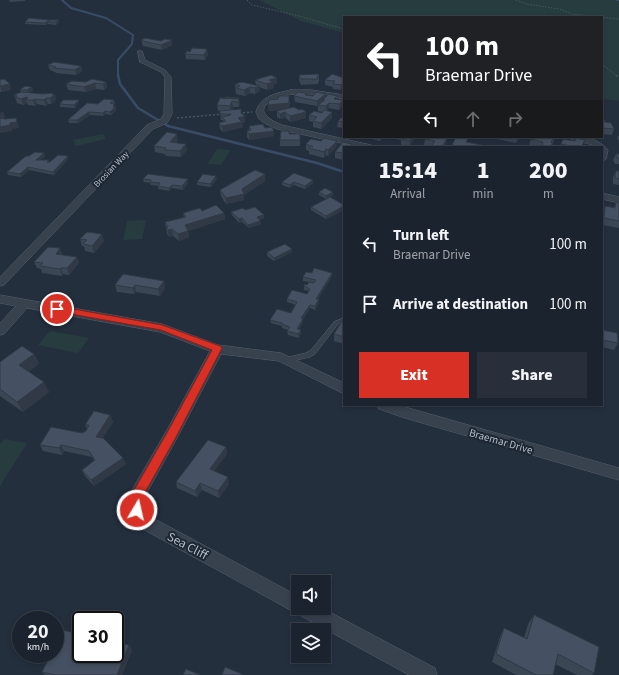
<!DOCTYPE html>
<style>
:root{--surface:#1b232e;--page:#282f3a;--text:#f1f3f6;--muted:#a0a4aa;--line:#39404a;--accent:#d93025}
body{margin:0;font-family:"Source Sans 3",sans-serif;background:var(--page);color:var(--text);height:100vh;display:flex;flex-direction:column;font-size:15px;white-space:nowrap}
*{box-sizing:border-box;margin:0}
p{font-size:13px;color:var(--muted)}
.icon{flex:none;width:22px;height:22px;fill:none;stroke:currentColor;stroke-width:2;stroke-linecap:round;stroke-linejoin:round}
.map{position:relative;flex:1;overflow:hidden}
.side{position:absolute;left:343px;top:146px;width:260px;height:260px;display:flex;flex-direction:column;background:var(--surface);border-radius:0px;box-shadow:0 2px 6px #0003,0 0 0 1px var(--line)}
.side>*{flex:none}
.guide{position:absolute;left:343px;top:16px;width:260px;height:122px;border-radius:0px;box-shadow:0 2px 6px #0003,0 0 0 1px var(--line);background:#202124;color:#fff;overflow:hidden}
.controls{position:absolute;left:291px;top:575px;display:grid;gap:8px}
.controls a{display:grid;place-items:center;width:40px;height:40px;border-radius:0px;background:var(--surface);box-shadow:0 2px 6px #0003,0 0 0 1px var(--line);font-size:20px}
.speed{position:absolute;left:12px;top:611px;display:flex;gap:8px;font-size:20px;font-weight:700;text-align:center}
.speed>*{display:grid;place-content:center;width:52px;height:52px;border-radius:50%;background:var(--surface);box-shadow:0 2px 6px #0003,0 0 0 1px var(--line);line-height:1}
.speed small{font-size:10px;font-weight:400}
.speed .limit{border:2px solid #111;border-radius:6px;background:#fff;color:#111}
.pin{position:absolute;display:grid;place-items:center;width:34px;height:34px;color:#fff;margin:-17px;border:2px solid #fff;border-radius:50%;box-shadow:0 1px 4px #0007}
.me{position:absolute;width:44px;margin:-22px;rotate:9deg;stroke-linejoin:round;filter:drop-shadow(0 0 3px #0008)}
.turn{display:flex;align-items:center;gap:14px;height:84px;padding:0 16px;font-size:18px}
.turn .icon{width:52px;height:52px;stroke-width:2.5}
.turn b{display:block;font-size:28px;line-height:34px}
.lanes{display:flex;align-items:center;height:38px;padding:0 16px;background:#0003;justify-content:center;gap:20px;direction:ltr}
.lanes .off{opacity:.35}
.eta{display:flex;justify-content:space-evenly;align-items:center;height:68px;text-align:center}
.eta b{font-size:24px;font-weight:800;line-height:28px}
.primary-button{display:flex;gap:8px;margin-top:auto;padding:8px 16px}
.primary-button a{flex:1;height:46px;border-radius:0px;background:var(--accent);color:#fff;font-size:16px;font-weight:800;line-height:46px;text-align:center}
.primary-button a+a{background:var(--page);color:var(--text)}
ul{padding:0;list-style:none}
li{display:flex;align-items:center;gap:12px;height:60px;padding:0 16px}
li div{flex:1}
li b{display:block;font-size:15px}
li em{font-style:normal}
.map>svg:first-child{display:block}
</style>
<div class="map">
<svg width="619" height="675" viewBox="0 0 619 675">
<rect width="100%" height="100%" fill="#242f3e"/>
<g fill="#263c3f">
<path d="M259 0H619V101L602 99V17H344V33L301 21Z"/>
<path d="M103 134 106 139 76 146 73 140Z"/>
<path d="M217 149 231 150 221 165 207 164Z"/>
<path d="M146 220 142 239 123 240 127 221Z"/>
<path d="M50 331 89 338 78 353 38 345Z"/>
<path d="M4 439 27 443 0 486V444Z"/>
</g>
<g fill="none" stroke-linecap="round" stroke-linejoin="round">
<g stroke="#394c67" stroke-width="2">
<path d="M62 0 71 8 106 18 133 35 132 44 118 60V76"/>
<path d="M617 0H619"/>
</g>
<path stroke="#394c67" stroke-width="2.5" d="M118 75 120 84 138 108 168 126 317 163 344 172"/>
<g stroke="#565f6c" stroke-width="1">
<path id="service" d="M344 318V322L338 324 315 354 310 357 287 362H285L284 360 285 358 306 353 311 350 334 322Z"/>
</g>
<g stroke="#565f6c" stroke-width="1">
<g id="minor">
<path d="M138 51H142L145 60 165 70 171 77 172 114 167 123 153 129 4 285 0 286V277L147 125 161 119 164 114 165 77 161 72 140 62Z"/>
<path d="M291 90H311L344 95V99C329 96 313 93 297 94 273 95 244 110 282 125L371 145 375 147H360L277 129 266 124 259 119 256 112C260 96 277 93 291 90Z"/>
<path d="M565 137C581 137 597 136 608 150L606 159 602 162V147C599 147 567 138 565 137Z"/>
<path d="M602 193 619 197V203L602 199Z"/>
<path d="M0 295 162 324 218 345 281 353 344 383V394L279 361 221 354 177 438 145 496V508L151 517 298 596V608H322L435 668 437 675H409L139 527 129 510V495L167 430 210 351 160 332 27 308 4 334 0 335V323L16 306 0 303Z"/>
<path d="M377 405H398L619 468V480L405 418 379 409Z"/>
</g>
</g>
<g stroke="#44595c" stroke-width="1" stroke-dasharray="1.5 1.5" stroke-linecap="butt">
<path d="M247 0 252 5 299 16 344 29"/>
<path d="M516 0 526 4 559 9 572 14 619 19"/>
<path d="M602 64 617 76"/>
</g>
<g stroke="#44595c" stroke-width="1.5" stroke-dasharray="2 2" stroke-linecap="butt">
<path d="M616 75 619 78"/>
<path d="M239 113 252 112"/>
<path d="M177 118 224 114"/>
</g>
<use href="#service" fill="#38414e" fill-rule="evenodd"/>
<use href="#minor" fill="#38414e" fill-rule="evenodd"/>
</g>
<g fill="#3b4654">
<path d="M9 0H25V1L10 2Z"/>
<path d="M49 20V21L59 22 56 25 48 24V23L46 25 25 24V22Z"/>
<path d="M141 40 161 41 172 40V45L162 50 143 46Z"/>
<path d="M185 54H208L205 60 186 59Z"/>
<path d="M48 65 81 66 82 71 76 75 56 73 55 72 50 70Z"/>
<path d="M299 75 319 76V82H318V84L301 85 299 80Z"/>
<path d="M344 78 341 90 333 89V87L325 85V80Z"/>
<path d="M0 80 11 90 0 92Z"/>
<path d="M255 80 277 83 273 85 274 88 267 90 259 87 260 91 255 94 250 93 245 96 236 94 235 84 256 85Z"/>
<path d="M86 82H106L107 87 104 90 96 89 86 92 68 90 66 84Z"/>
<path d="M32 87 33 90 28 93 55 95 56 100 51 104H48L46 106 37 104 35 106 28 105 27 103 23 105 17 103 14 95 21 92 20 90Z"/>
<path d="M306 95 343 100V106L339 110 329 108 327 111 332 112V118L321 129 313 127V122L309 121V115L322 113 323 112 318 111V106H317L295 102 294 96Z"/>
<path d="M239 99 240 105 239 107H233L232 110 241 113 245 122 242 123 243 127 223 132 220 129 219 123 223 122V120H221L220 111H218L217 105Z"/>
<path d="M114 100 116 110 111 115 106 114 103 116 90 115 78 123H69L68 120 98 104Z"/>
<path d="M79 102 75 108 60 107V104Z"/>
<path d="M290 102 289 108 306 112V118L290 122 286 118 280 119 277 117V111L283 110 269 111 268 105Z"/>
<path d="M344 117V133H342V128L337 127 338 121Z"/>
<path d="M602 117 605 122 614 129 612 135 602 134Z"/>
<path d="M249 126 265 128 274 136 249 140 247 137V131L249 130Z"/>
<path d="M300 134V146H280V140Z"/>
<path d="M618 136H619V140L617 139Z"/>
<path d="M372 137H384L380 141 372 139Z"/>
<path d="M395 137H416L409 147 401 145V140L395 139Z"/>
<path d="M498 137H520L516 143 497 139Z"/>
<path d="M447 138 446 144 444 147H432L424 145 425 139Z"/>
<path d="M531 139 554 140 552 146 551 147H537L529 145Z"/>
<path d="M563 139 582 147H560Z"/>
<path d="M178 140 176 143 187 150 181 157 166 156 165 154 155 152 154 146Z"/>
<path d="M321 141H337L336 147 328 156 326 155 324 158 309 154V151L306 150V144Z"/>
<path d="M468 142 481 147H451L452 145Z"/>
<path d="M344 147V160L335 158V152Z"/>
<path d="M44 153 45 156 40 160 49 162 68 159 54 175 29 170 21 177 8 175 7 172 29 156Z"/>
<path d="M616 154H619V164H615L613 160Z"/>
<path d="M616 171H619V185L613 184V177Z"/>
<path d="M265 174V181L244 195V200L226 204 221 196 220 190Z"/>
<path d="M143 179 188 183 183 190 172 188 169 191 158 189V186L151 185 150 183 144 182Z"/>
<path d="M217 179 211 187 197 185V182Z"/>
<path d="M313 180V183L305 189 294 185 290 188 282 185V182Z"/>
<path d="M319 192H333V195L326 199 319 195Z"/>
<path d="M616 202 619 203V228L602 225 603 212 605 206 614 207Z"/>
<path d="M344 205V210L326 219 311 210V207Z"/>
<path d="M245 210 264 218 259 220 260 221 261 224 249 228 242 222 239 223 232 215 231 212Z"/>
<path d="M202 211 224 213 225 219 188 231 189 237 179 241 173 236 169 237 167 234 165 222 184 217 183 213Z"/>
<path d="M102 234 104 241 94 253 85 251 84 246H82L80 239Z"/>
<path d="M267 252H292L274 261 267 256Z"/>
<path d="M62 255 79 263 69 275 63 274 62 276 42 273 41 269 37 268 34 262Z"/>
<path d="M312 273H332V276L318 299H319V303L315 310 310 308 303 319V322L299 329 301 333 299 338 288 335 287 331 288 330 282 328V326L271 323 270 320 291 313 296 305 287 302V299L307 294 309 291 304 290V286L307 285 309 282 303 281V277Z"/>
<path d="M123 274 165 288 160 296 136 292 134 294 117 292 115 285Z"/>
<path d="M344 321V344L334 341V334Z"/>
<path d="M602 330 618 343 614 350 602 347Z"/>
<path d="M34 354 39 364 29 371 49 392 23 412 0 396V362Z"/>
<path d="M110 415 113 422 102 438 126 464 94 486 85 476 82 470 94 461 92 457 64 451 62 455 43 451 40 445 82 433 86 431 87 429 85 425Z"/>
<path d="M226 447 227 454 214 471 229 484 219 498 202 490 197 497 177 488 176 482Z"/>
<path d="M534 615 594 673 592 675H577L555 664 553 675H516L492 662 500 637 504 628 524 638 528 624Z"/>
<path d="M129 645 132 650 122 675H45L42 672Z"/>
</g>
<g fill="#303945">
<path d="M49 20V22H47L48 23 46 25 45 23Z"/>
<path d="M59 20V22L56 25V22Z"/>
<path d="M172 40V45L162 50 161 45Z"/>
<path d="M207 49 208 54 205 60 204 55Z"/>
<path d="M81 66 82 71 76 75 75 70Z"/>
<path d="M277 78V83L273 85 274 88 267 90V84L269 80Z"/>
<path d="M344 79V87L341 90 342 81Z"/>
<path d="M106 82 107 87 104 90 103 84Z"/>
<path d="M95 83 96 89 86 92 84 87Z"/>
<path d="M10 84 11 90 2 92 0 86Z"/>
<path d="M259 86 260 91 255 94V88Z"/>
<path d="M32 87 33 90 28 93 27 90Z"/>
<path d="M250 87V93L245 96 244 90Z"/>
<path d="M53 93 54 95H55L56 100 51 104 50 98Z"/>
<path d="M326 94V100H323V102L317 106V101Z"/>
<path d="M289 96V109L269 111 268 105Z"/>
<path d="M26 97 27 100H26L27 103 23 105 21 99Z"/>
<path d="M46 98 48 104 46 106 44 100Z"/>
<path d="M239 98 240 105 239 107 238 102Z"/>
<path d="M35 99 37 104 35 106 33 100Z"/>
<path d="M79 100V102L75 108 74 105Z"/>
<path d="M343 100V106L339 110 340 104Z"/>
<path d="M232 101 233 107 231 112 230 106Z"/>
<path d="M329 103V108L326 112V106Z"/>
<path d="M115 104 116 110 111 115 110 112 113 105Z"/>
<path d="M3 111 5 117 4 118 5 121 0 120V113Z"/>
<path d="M105 111 106 114 103 116V113Z"/>
<path d="M89 112 90 115 78 123 77 120Z"/>
<path d="M285 112 286 118 280 119V114Z"/>
<path d="M306 112V118L290 122V116Z"/>
<path d="M332 112V118L321 129V123Z"/>
<path d="M245 116V122L242 123 243 127 223 132 222 126 238 118Z"/>
<path d="M16 118 18 123 19 128 12 129V131L0 133V127L10 123Z"/>
<path d="M274 131V136L249 140V134Z"/>
<path d="M177 134 178 140 171 148 170 142Z"/>
<path d="M380 137H384L380 141Z"/>
<path d="M413 137H416L409 147 410 141Z"/>
<path d="M518 137H520L516 143Z"/>
<path d="M447 138 446 144 444 147H442Z"/>
<path d="M337 141 336 147 328 156V150Z"/>
<path d="M186 144 187 150 181 157 180 151Z"/>
<path d="M326 149V155L324 158V152Z"/>
<path d="M44 153 45 156 37 163 36 160Z"/>
<path d="M68 156V159L54 175 53 172Z"/>
<path d="M28 167 29 170 21 177 20 174Z"/>
<path d="M265 174V181L244 195V200L226 204V198L242 189Z"/>
<path d="M216 176 217 179 211 187 210 184Z"/>
<path d="M188 179V183L183 190 182 186Z"/>
<path d="M313 180V183L305 189V186Z"/>
<path d="M294 182V185L290 188V185Z"/>
<path d="M172 185V188L169 191V188Z"/>
<path d="M333 192V195L326 199V196Z"/>
<path d="M344 206V210L326 219V216Z"/>
<path d="M224 213 225 219 188 231 189 237 179 241 178 234 185 225Z"/>
<path d="M264 215V218L257 220V217Z"/>
<path d="M242 218V222L239 223V219Z"/>
<path d="M260 221 261 224 249 228 248 225Z"/>
<path d="M172 229 173 236 169 237 168 230Z"/>
<path d="M102 234 104 241 94 253 92 246Z"/>
<path d="M60 248 63 255 56 254Z"/>
<path d="M292 249V252L274 261V258Z"/>
<path d="M77 257 79 263 69 275 67 268Z"/>
<path d="M61 268 63 274 62 276 60 269Z"/>
<path d="M332 273V276L316 302V299Z"/>
<path d="M164 281 165 288 160 296 158 289Z"/>
<path d="M135 285 136 292 134 294 133 288Z"/>
<path d="M319 299V303L315 310V306Z"/>
<path d="M310 305V308L301 322V318Z"/>
<path d="M303 319V322L297 332V329Z"/>
<path d="M301 330V333L299 338 298 334Z"/>
<path d="M34 354 39 364 24 375 19 365Z"/>
<path d="M44 382 49 392 23 412 17 402Z"/>
<path d="M110 415 113 422 99 444 96 437Z"/>
<path d="M61 445 64 451 62 455 59 448Z"/>
<path d="M226 447 227 454 211 476 210 469Z"/>
<path d="M123 458 126 464 94 486 91 480Z"/>
<path d="M228 477 229 484 219 498 218 491Z"/>
<path d="M200 483 202 490 197 497 195 491Z"/>
<path d="M129 645 132 650 122 675H117Z"/>
</g>
<g fill="#455162" stroke="#303945">
<path d="M29 18 49 20 45 23 25 22Z"/>
<path d="M50 20H59L56 22H47Z"/>
<path d="M145 38 155 40 161 41 165 39 172 40 161 45 142 41 143 40H141Z"/>
<path d="M192 48 207 49 204 55 185 54 187 51 190 52Z"/>
<path d="M54 62 81 66 75 70 54 68 56 67 48 65Z"/>
<path d="M318 74 319 76 317 77 318 79H301L299 75Z"/>
<path d="M332 74 344 78V79L342 81 344 82 342 85 333 84 335 81 325 80Z"/>
<path d="M271 75 277 78 269 80 273 82 267 84 255 80Z"/>
<path d="M4 79 10 84 0 86V80Z"/>
<path d="M92 79 106 82 103 84 95 83 84 87 66 84 72 81 86 82Z"/>
<path d="M242 82 259 86 255 88 250 87 244 90 236 88 240 86 235 84Z"/>
<path d="M25 86 32 87 27 90H20Z"/>
<path d="M21 92 43 94 53 93 52 95H55L50 98H46L44 100 35 99 33 100H26L28 98 26 97 21 99 15 97 17 96 14 95Z"/>
<path d="M298 92 306 93 305 95 313 96 316 92 326 94 317 101 294 96Z"/>
<path d="M329 94 337 96 334 99 343 100 340 104 329 103 326 106 318 105 325 100H323Z"/>
<path d="M279 96H289V103L268 105 269 100 278 99Z"/>
<path d="M226 97 239 98V99H226Z"/>
<path d="M220 98 239 99 238 102 232 101 230 106 217 105Z"/>
<path d="M104 99 114 100 110 103 115 104 113 105 115 106 113 107H115L110 112 105 111 103 113 89 112 77 120H68L87 103 98 104Z"/>
<path d="M63 100H79L74 105 60 104Z"/>
<path d="M294 107 299 110 302 109 306 112 290 116 285 112 280 114 277 111Z"/>
<path d="M241 109V113L245 116 238 118 242 122 222 126 219 123 226 121 222 117 231 115V114H220V111Z"/>
<path d="M324 110 332 112 321 123 313 121 317 117 309 115 314 111 322 113Z"/>
<path d="M342 117H344V122L338 121Z"/>
<path d="M602 117H603L605 122 611 123 614 129 602 128Z"/>
<path d="M0 118 5 119 16 118 17 122 10 123V125L0 127Z"/>
<path d="M263 124 265 128 272 127 274 131 249 134 247 131 251 130 249 126Z"/>
<path d="M281 131H289V134H300V140H280Z"/>
<path d="M167 132 177 134 170 142 186 144 180 151 165 150 166 148 154 146Z"/>
<path d="M403 137H413L410 141 401 139Z"/>
<path d="M427 137H443L447 138 442 147H440L432 145 435 141 425 139Z"/>
<path d="M456 137H469L466 142 482 145 480 147H463L452 145Z"/>
<path d="M532 137H555L554 140H552L551 143H553L550 147 542 146 543 142 531 139Z"/>
<path d="M324 138 337 141 328 150 326 149 324 152 309 148 311 146 313 147 306 144 311 139 321 141Z"/>
<path d="M576 138 585 140 581 147H575L561 144 563 139 575 141Z"/>
<path d="M343 142 352 144 350 147H344V153L335 152Z"/>
<path d="M35 152 44 153 36 160H49L47 162H50L58 155 68 156 53 172 28 167 20 174 7 172 26 156H29Z"/>
<path d="M616 154H619V158H617Z"/>
<path d="M255 170 265 174 242 189 244 194 226 198 220 190Z"/>
<path d="M616 171H619V179L615 178Z"/>
<path d="M294 173 313 180 305 186 294 182 290 185 282 182Z"/>
<path d="M148 174 188 179 182 186 172 185 169 188 158 186 160 183 150 182 151 180 143 179Z"/>
<path d="M203 174 216 176 210 184 197 182Z"/>
<path d="M325 188 333 192 326 196 319 192Z"/>
<path d="M330 197 344 205V206L326 216 311 207Z"/>
<path d="M616 202 619 203V221L604 218 605 206 615 208Z"/>
<path d="M216 205 224 213 185 225 188 231 178 234 172 229 168 230 166 228 168 227 165 222 186 217 183 213 200 208 202 211Z"/>
<path d="M255 207 264 215 257 217 260 221 248 225 242 218 239 219 231 212 243 208 245 210Z"/>
<path d="M87 232 102 234 92 246 83 244 87 240 80 239Z"/>
<path d="M285 244 292 249 274 258 267 252Z"/>
<path d="M48 247 60 248 56 254 77 257 67 268H61L60 269 40 266 43 263 34 262Z"/>
<path d="M314 268 332 273 316 299H319L315 306 310 305 301 318 303 319 297 329 301 330 298 334 287 331 290 327 282 324V323L270 320 277 309 291 313 297 302 287 299 292 290 307 294 310 289 304 286 305 284 307 285 309 282 314 283 316 280 303 277 306 272 312 273Z"/>
<path d="M123 274 164 281 158 289 135 285 133 288 115 285Z"/>
<path d="M342 321H344V337L334 334Z"/>
<path d="M602 330 617 333 618 343 602 340Z"/>
<path d="M22 346 34 354 19 365 44 382 17 402 0 389V362Z"/>
<path d="M94 411 110 415 96 437 103 438 123 458 91 480 82 470 95 460 89 451 61 445 59 448 40 445 51 427 82 433 86 431 89 425H85Z"/>
<path d="M208 440 226 447 210 469 228 477 218 491 200 483 195 491 176 482Z"/>
<path d="M534 615 599 647 594 673 558 654 553 675H536L496 654 504 628 527 639Z"/>
<path d="M62 630 81 634V654H115V642L129 645 117 675H55L42 672 51 654H55V645Z"/>
<path d="M225 667 242 674V675H222Z"/>
<path d="M186 669 200 675H183Z"/>
</g>
<path fill="#d93025" stroke="#8d1f18" d="M57 306 162 325 220 346 222 348 176 437 143 496V510L141 514 137 515 133 514 131 510 132 495 133 492 168 431 212 350 161 330 54 311 52 309 54 307Z"/>
<g text-anchor="middle" stroke-width="4" stroke-linejoin="round" paint-order="stroke">
<g font-size="9" fill="#b4bcc9" stroke="#1d2633">
<text transform="translate(111 169) rotate(-46)" y="3">Brosian Way</text>
</g>
<g font-size="11" fill="#b4bcc9" stroke="#1d2633">
<text transform="translate(501 441) rotate(16)" y="4">Braemar Drive</text>
</g>
<g font-size="13" fill="#b4bcc9" stroke="#1d2633">
<text transform="translate(188 545) rotate(28)" y="5">Sea Cliff</text>
</g>
</g>
</svg>
<div class="controls">
<a><svg class="icon" aria-label="sound" viewBox="0 0 24 24"><path d="M4 9h4l5-4v14l-5-4H4zM17 9q2 3 0 6"/></svg></a>
<a><svg class="icon" aria-label="layers" viewBox="0 0 24 24"><path d="M12 4l9 5-9 5-9-5zM3 14l9 5 9-5"/></svg></a>
</div>
<div class="speed"><div>20<small>km/h</small></div><div class="limit">30</div></div>
<div class="pin" style="left:57px;top:309px;background:#d93025"><svg class="icon" aria-label="arrive" viewBox="0 0 24 24"><path d="M6 21V4h12l-3 4 3 4H6"/></svg></div>
<svg class="me" style="left:137px;top:510px" viewBox="-20 -20 40 40"><circle r="17" fill="#d93025" stroke="#fff" stroke-width="3"/><path d="M0-11L8 9 0 5-8 9z" fill="#fff"/></svg>
<div class="guide">
<div class="turn"><svg class="icon" aria-label="left" viewBox="0 0 24 24"><path d="M17 20v-9H6M10 6l-5 5 5 5"/></svg><div><b>100 m</b>Braemar Drive</div></div>
<div class="lanes"><svg class="icon" aria-label="left" viewBox="0 0 24 24"><path d="M17 20v-9H6M10 6l-5 5 5 5"/></svg><svg class="icon off" aria-label="ahead" viewBox="0 0 24 24"><path d="M12 20V5M6 11l6-6 6 6"/></svg><svg class="icon off" aria-label="right" viewBox="0 0 24 24"><path d="M7 20v-9h11M14 6l5 5-5 5"/></svg></div>
</div>
<section class="side">
<div class="eta">
<div><b>15:14</b><p>Arrival</p></div>
<div><b>1</b><p>min</p></div>
<div><b>200</b><p>m</p></div>
</div>
<ul>
<li><svg class="icon" aria-label="left" viewBox="0 0 24 24"><path d="M17 20v-9H6M10 6l-5 5 5 5"/></svg><div><b>Turn left</b><p>Braemar Drive</p></div><em>100 m</em></li>
<li><svg class="icon" aria-label="arrive" viewBox="0 0 24 24"><path d="M6 21V4h12l-3 4 3 4H6"/></svg><div><b>Arrive at destination</b></div><em>100 m</em></li>
</ul>
<div class="primary-button"><a>Exit</a><a>Share</a></div>
</section>
</div>
